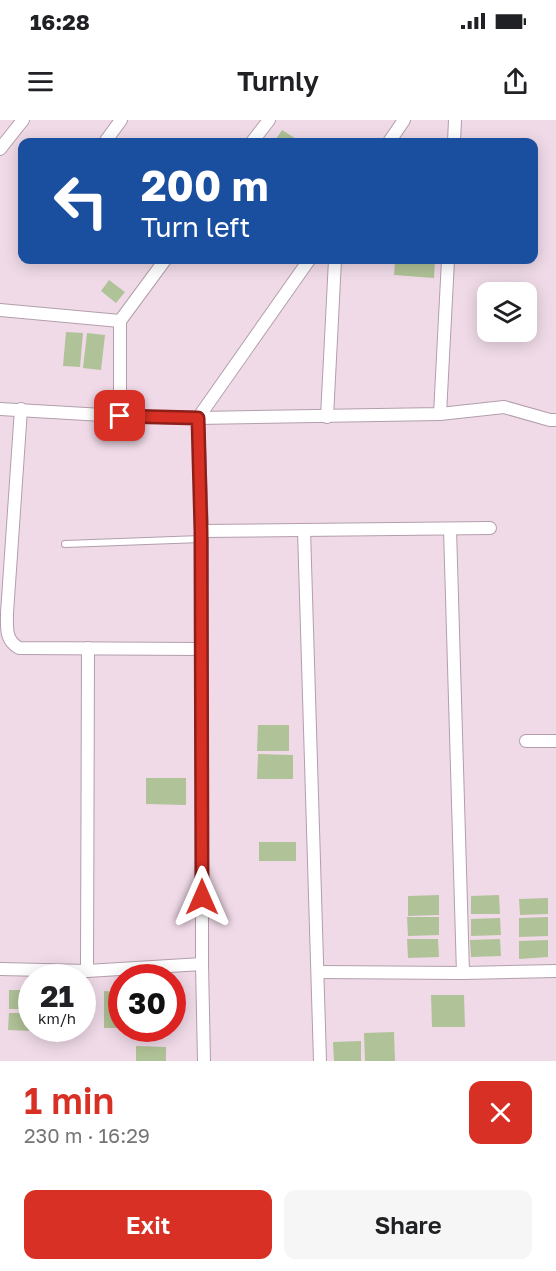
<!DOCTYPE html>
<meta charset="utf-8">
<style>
:root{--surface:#fff;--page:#f6f6f6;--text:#202124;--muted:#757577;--accent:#d93025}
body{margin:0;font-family:"Golos Text",sans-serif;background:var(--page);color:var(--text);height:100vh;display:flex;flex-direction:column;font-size:22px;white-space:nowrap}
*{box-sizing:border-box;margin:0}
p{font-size:20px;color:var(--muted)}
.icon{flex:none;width:33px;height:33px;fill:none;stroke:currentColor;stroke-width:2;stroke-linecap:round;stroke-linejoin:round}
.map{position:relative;height:941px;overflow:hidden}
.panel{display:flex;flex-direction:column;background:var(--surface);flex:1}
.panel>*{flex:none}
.top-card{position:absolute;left:18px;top:18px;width:520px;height:126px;border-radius:12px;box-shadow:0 3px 15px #0003;background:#1a4fa0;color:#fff;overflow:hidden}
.tools{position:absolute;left:477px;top:162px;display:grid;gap:12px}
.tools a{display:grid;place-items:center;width:60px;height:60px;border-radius:12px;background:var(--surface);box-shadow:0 3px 15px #0003;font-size:30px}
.speed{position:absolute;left:18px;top:844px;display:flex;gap:12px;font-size:30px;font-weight:700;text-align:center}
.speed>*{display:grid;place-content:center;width:78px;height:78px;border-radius:50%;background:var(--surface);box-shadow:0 3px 15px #0003;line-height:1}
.speed small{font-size:15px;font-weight:400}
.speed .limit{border:9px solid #d22;background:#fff;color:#111}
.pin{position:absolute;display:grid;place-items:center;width:51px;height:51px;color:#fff;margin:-26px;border-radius:12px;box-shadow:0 3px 9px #0006}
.me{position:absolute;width:66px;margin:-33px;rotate:0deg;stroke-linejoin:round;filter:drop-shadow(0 0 4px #0008)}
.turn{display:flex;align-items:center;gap:21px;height:126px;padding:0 24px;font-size:27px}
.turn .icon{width:78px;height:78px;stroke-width:2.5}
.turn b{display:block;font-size:42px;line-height:51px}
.round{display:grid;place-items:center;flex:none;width:63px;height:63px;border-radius:12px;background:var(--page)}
.overview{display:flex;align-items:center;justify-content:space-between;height:102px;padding:0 24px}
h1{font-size:36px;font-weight:600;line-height:45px;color:var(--accent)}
.primary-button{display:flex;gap:12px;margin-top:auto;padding:12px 24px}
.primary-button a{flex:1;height:69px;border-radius:12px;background:var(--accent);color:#fff;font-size:24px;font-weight:600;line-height:69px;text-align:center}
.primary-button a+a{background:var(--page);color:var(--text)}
.status{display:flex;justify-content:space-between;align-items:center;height:42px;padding:0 30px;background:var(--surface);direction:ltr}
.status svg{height:16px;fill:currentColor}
header{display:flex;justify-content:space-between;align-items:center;height:78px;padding:0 24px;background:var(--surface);font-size:27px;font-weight:600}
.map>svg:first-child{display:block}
</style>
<div class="status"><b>16:28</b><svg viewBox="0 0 49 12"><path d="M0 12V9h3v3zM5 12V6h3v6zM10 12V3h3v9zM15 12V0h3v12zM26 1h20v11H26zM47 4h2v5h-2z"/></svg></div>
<header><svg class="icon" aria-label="menu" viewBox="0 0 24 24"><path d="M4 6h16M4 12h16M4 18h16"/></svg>Turnly<svg class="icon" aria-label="share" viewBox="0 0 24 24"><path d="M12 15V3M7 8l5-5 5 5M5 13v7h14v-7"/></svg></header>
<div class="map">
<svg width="556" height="941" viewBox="0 0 556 941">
<rect width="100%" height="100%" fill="#f0dae8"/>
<g fill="#b0c297">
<path d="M282 10 301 22H274Z"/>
<path d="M395 140H435L434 158 394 155Z"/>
<path d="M109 160 125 172 116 183 101 171Z"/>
<path d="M66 212 83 213 80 247 63 246Z"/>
<path d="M87 213 105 215 101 250 83 248Z"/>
<path d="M258 605H289V631H257Z"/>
<path d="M258 634 293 635V659H257Z"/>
<path d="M146 658H186V685L146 684Z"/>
<rect x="259" y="722" width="37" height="19"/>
<path d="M439 775V795L408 796V776Z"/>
<path d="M499 775 500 794H471V776Z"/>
<path d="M548 778V794L520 795 519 779Z"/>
<path d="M407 797H439V815L408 816Z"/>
<path d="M548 797V816L519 817V798Z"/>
<path d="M500 798 501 815 471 816V799Z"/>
<path d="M407 819H438L439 837 408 838Z"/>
<path d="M500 819 501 836 471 837 470 820Z"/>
<path d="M548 820V837L519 839V821Z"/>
<rect x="9" y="870" width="23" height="19"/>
<path d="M104 871 122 872V908H104Z"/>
<path d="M431 875H464L465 907H432Z"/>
<path d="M9 893H32V911L8 910Z"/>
<path d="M394 912 395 941H365L364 913Z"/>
<path d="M361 921V941H334L333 922Z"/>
<path d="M136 926 166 927V941H136Z"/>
</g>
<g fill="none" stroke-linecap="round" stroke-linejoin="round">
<g stroke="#b39eac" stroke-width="8">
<path id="lane" d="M65 424 201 419"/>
</g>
<g stroke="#b39eac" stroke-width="14">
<g id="street">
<path d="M105 22 121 0"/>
<path d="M252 22 269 0"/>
<path d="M389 22 404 0"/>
<path d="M454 22 455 0"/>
<path d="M0 29 23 0"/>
<path d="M0 190 120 201"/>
<path d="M0 289 120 296 198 298 440 294 504 287 550 300H556"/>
<path d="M21 289 7 493C7 508 5 520 19 528L200 529"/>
<path d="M440 294 448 140"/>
<path d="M120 296V201L165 140"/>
<path d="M327 297 335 140"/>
<path d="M450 409 463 853"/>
<path d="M304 410 320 941"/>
<path d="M202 411 490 408"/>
<path d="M526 621H556"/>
<path d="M0 849 87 851 202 844"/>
<path d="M87 851 88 528"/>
<path d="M318 852 463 853 556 851"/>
<path d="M204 941 202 844V411L198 298 309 140"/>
</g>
</g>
<use href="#lane" stroke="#fff" stroke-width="6"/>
<use href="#street" stroke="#fff" stroke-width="12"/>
</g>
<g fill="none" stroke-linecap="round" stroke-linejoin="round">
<g stroke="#8d1f18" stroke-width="15">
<path id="route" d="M120 296 198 298 201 411 202 777"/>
</g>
<use href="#route" stroke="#d93025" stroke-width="10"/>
</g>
</svg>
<div class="tools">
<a><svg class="icon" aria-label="layers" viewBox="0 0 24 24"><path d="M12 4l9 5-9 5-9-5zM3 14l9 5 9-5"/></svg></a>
</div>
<div class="speed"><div>21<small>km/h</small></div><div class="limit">30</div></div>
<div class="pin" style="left:120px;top:296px;background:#d93025"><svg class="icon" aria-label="arrive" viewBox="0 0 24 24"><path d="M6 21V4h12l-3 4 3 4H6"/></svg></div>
<svg class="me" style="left:202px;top:777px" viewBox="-20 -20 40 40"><path d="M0-17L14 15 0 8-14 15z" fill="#d93025" stroke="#fff" stroke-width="4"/></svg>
<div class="top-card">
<div class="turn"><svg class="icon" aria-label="left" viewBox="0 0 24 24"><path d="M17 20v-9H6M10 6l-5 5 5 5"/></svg><div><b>200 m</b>Turn left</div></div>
</div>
</div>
<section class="panel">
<div class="overview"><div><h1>1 min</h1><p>230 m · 16:29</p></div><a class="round" style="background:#d93025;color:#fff"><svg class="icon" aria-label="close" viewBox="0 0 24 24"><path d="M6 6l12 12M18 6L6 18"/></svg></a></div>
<div class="primary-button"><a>Exit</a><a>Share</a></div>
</section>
